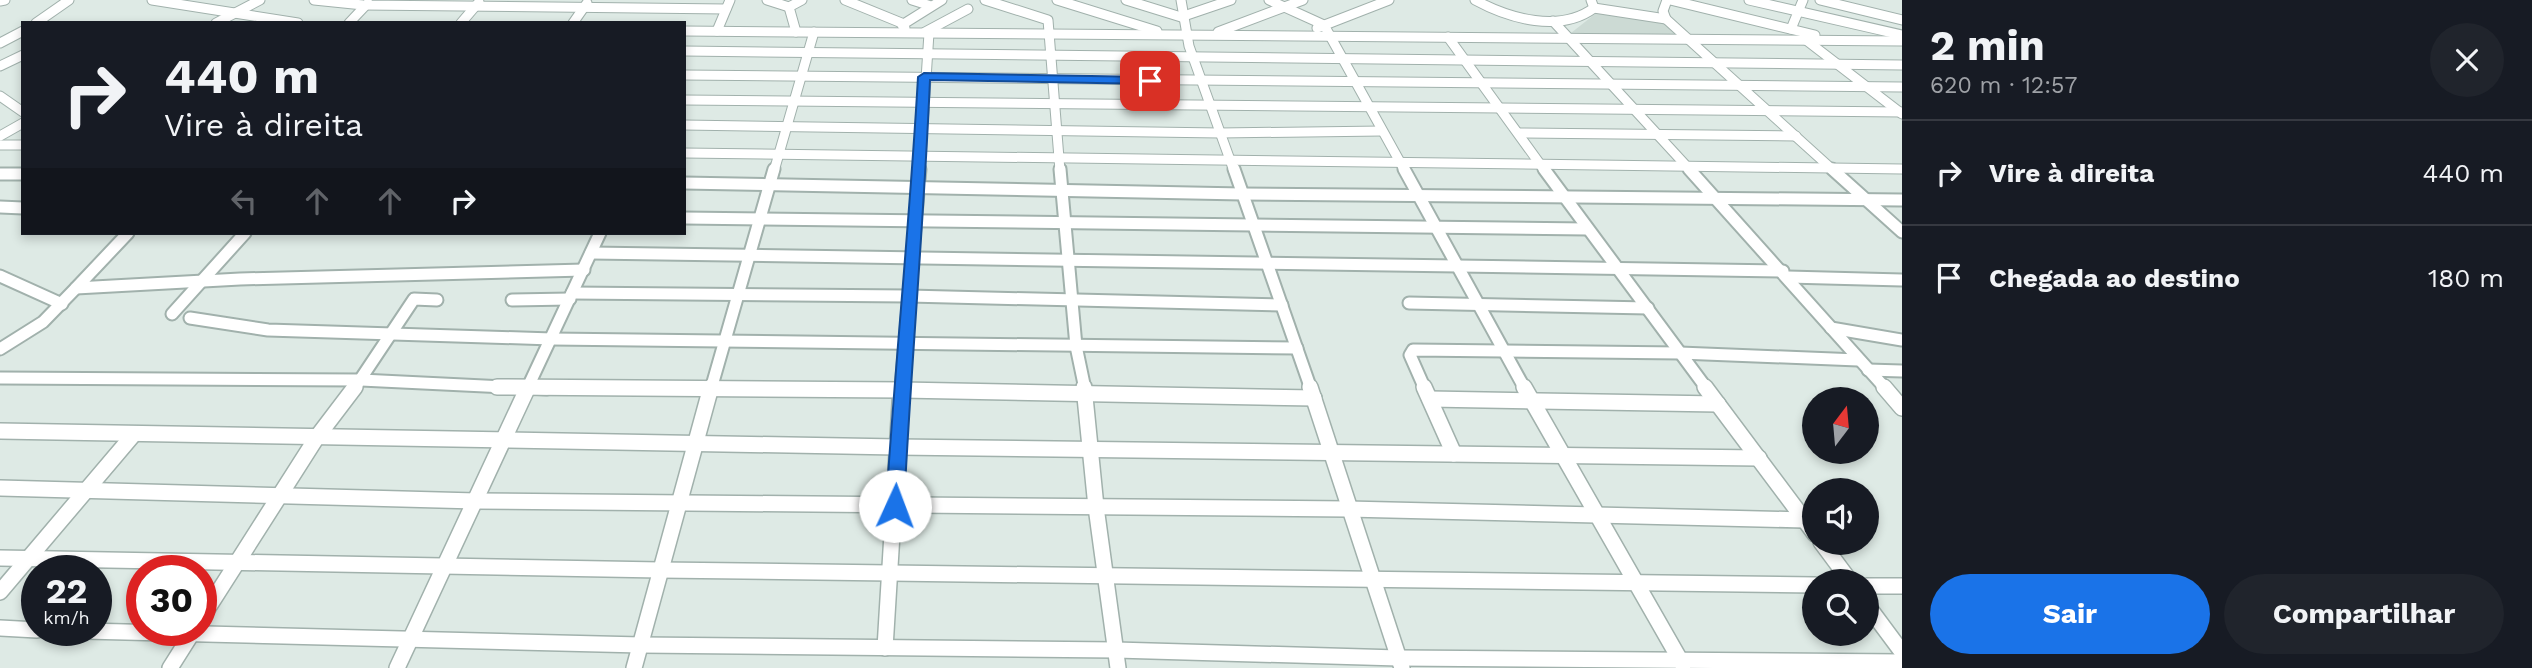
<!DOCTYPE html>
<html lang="pt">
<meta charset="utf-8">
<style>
:root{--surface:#171b24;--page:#20242c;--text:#f1f3f6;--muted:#9ea1a6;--line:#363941;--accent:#1a73e8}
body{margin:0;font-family:"Work Sans",sans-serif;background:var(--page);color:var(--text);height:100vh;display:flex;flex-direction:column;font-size:26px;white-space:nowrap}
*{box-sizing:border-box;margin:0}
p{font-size:23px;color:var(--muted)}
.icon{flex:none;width:38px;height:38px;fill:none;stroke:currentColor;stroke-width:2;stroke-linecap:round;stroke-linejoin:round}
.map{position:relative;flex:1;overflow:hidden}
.drawer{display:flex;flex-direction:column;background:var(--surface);width:630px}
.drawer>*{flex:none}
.top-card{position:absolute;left:21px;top:21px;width:665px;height:214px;border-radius:0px;box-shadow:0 4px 10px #0003;background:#171b24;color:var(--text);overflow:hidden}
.needle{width:46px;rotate:16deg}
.fabs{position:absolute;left:1802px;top:387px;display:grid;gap:14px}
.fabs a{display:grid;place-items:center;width:77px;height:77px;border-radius:50%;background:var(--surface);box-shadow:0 4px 10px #0003;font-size:35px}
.speed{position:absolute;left:21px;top:555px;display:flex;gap:14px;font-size:35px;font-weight:700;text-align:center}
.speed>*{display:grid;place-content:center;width:91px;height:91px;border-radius:50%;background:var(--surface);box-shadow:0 4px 10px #0003;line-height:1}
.speed small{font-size:18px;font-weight:400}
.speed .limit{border:10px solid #d22;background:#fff;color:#111}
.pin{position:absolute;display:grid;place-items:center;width:60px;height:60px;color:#fff;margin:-30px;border-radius:14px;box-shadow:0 4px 10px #0006}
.me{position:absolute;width:77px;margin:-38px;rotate:2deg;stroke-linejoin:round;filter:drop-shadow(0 0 5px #0008)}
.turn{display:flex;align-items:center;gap:24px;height:147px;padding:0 28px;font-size:32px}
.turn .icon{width:91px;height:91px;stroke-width:2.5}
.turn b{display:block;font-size:49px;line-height:60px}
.lanes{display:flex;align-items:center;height:66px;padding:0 28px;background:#0003;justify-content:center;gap:35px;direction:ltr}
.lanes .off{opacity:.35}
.round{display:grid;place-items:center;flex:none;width:74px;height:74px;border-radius:37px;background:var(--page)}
.summary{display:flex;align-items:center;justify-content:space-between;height:119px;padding:0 28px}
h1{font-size:42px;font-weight:700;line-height:52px}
.action{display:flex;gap:14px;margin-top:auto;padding:14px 28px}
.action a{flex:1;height:80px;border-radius:42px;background:var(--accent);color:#fff;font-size:28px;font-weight:700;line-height:80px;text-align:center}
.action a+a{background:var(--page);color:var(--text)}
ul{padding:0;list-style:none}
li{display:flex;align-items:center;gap:21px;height:105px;padding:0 28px;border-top:2px solid var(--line)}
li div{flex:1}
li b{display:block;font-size:26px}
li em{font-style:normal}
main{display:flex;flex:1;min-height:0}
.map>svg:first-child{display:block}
</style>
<main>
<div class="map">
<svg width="1902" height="668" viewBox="0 0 1902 668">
<rect width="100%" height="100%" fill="#deeae5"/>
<path fill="#ccdad4" d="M1604 7 1660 17 1679 36 1571 33Z"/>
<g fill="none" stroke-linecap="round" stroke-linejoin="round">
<g stroke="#a1b1ac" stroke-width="11">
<g id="minor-far2">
<path d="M152 0 298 23"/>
<path d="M314 0 363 5 726 9"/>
<path d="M767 0 789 7"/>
<path d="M845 0 904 24"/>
<path d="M912 0 931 6"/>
<path d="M985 0 1048 20 1060 171"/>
<path d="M1057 0 1157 31"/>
<path d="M1126 0 1181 17 1231 0"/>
<path d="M1181 0 1189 46 1234 171"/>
<path d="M1269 0 1324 25 1405 171"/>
<path d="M1475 0C1510 19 1560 33 1594 8L1591 0"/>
<path d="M1667 0 1663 11 1666 19 1834 171"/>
<path d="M1670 0 1815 35"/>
<path d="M1749 0 1902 35"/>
<path d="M1820 0 1902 20"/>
<path d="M0 1 5 0"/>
<path d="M1594 8 1666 19"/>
<path d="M1553 21 1691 171"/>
<path d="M36 23 69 0"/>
<path d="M216 23 260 0"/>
<path d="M349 23 368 3"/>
<path d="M461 23 479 2"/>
<path d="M573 23 587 3"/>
<path d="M905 28 902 25 942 0"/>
<path d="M1317 28 1389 0"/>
<path d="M1791 29 1803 0"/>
<path d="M684 31 1902 41"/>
<path d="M717 31 730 0"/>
<path d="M796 32 789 7 802 0"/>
<path d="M925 32 968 9"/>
<path d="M1218 32 1303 0"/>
<path d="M1448 37 1545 171"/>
<path d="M1806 40 1902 114"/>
<path d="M0 43 23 31"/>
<path d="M684 51 1902 65"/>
<path d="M0 66 23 55"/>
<path d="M684 75 1902 87"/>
<path d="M0 96 23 112"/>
<path d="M684 100 1902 112"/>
<path d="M684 125 1220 133 1382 131"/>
<path d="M1519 133 1796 136"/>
<path d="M0 136 23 123"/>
<path d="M0 145H23"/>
<path d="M684 153 1902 169"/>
<path d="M774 171 814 32"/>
<path d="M920 171 929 33"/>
</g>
</g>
<g stroke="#a1b1ac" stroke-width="15">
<g id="minor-far1">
<path d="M1060 169 1076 346 1085 389"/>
<path d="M1234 169 1311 389"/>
<path d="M1404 169 1525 389"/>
<path d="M1544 169 1707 389"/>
<path d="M1689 169 1886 389"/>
<path d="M1832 169 1902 232"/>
<path d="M0 174H23"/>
<path d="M684 183 1242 194 1902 200"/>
<path d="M0 207 23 208"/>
<path d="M684 218 1587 229"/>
<path d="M128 233 76 288 240 279 584 270"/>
<path d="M591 253 1783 271"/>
<path d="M0 276 62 304"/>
<path d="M1788 277 1902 280"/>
<path d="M572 293 909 296 1282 305"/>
<path d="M512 300 570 299"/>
<path d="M1409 303 1648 308"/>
<path d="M172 314 245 233"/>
<path d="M190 318 268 330 552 339 1297 348"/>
<path d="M1831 328 1902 340"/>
<path d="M0 349 43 322 76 288"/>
<path d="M1868 370 1902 371"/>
<path d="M0 378 361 380 547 389"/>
<path d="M354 389 414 299 437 300"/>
<path d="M527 389 600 233"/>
<path d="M711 389 774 169"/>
<path d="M901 389 920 169"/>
<path d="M1425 389 1410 355 1413 350 1680 353 1858 360"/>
</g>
</g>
<g stroke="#a1b1ac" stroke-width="18">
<g id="minor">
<path d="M497 387 902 390 1314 398"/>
<path d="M1084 387 1096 507 1118 668"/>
<path d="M1310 387 1402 668"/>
<path d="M1424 387 1454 454"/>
<path d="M1524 387 1683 665"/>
<path d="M1705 387 1815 534"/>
<path d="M1884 387 1902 408"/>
<path d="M1430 399 1718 404"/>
<path d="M0 431 897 447 1759 458"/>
<path d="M0 488 476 501 1348 509 1804 520"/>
<path d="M1821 542 1850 581"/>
<path d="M0 558 660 570 1815 585"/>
<path d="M1867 586H1902"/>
<path d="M0 592 134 434"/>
<path d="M1867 605 1902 652"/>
<path d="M201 619 317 437 355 387"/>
<path d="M0 628 37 630"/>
<path d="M45 630 641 645 1116 650 1398 658 1902 662"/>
<path d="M885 648 901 387"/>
<path d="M170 668 194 630"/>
<path d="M397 668 528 387"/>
<path d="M634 668 711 387"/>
</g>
</g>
<use href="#minor-far2" stroke="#fff" stroke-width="9"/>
<use href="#minor-far1" stroke="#fff" stroke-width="11"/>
<use href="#minor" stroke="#fff" stroke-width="15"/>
</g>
<path fill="#1a73e8" stroke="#114b97" stroke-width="2" d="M924 73 1150 77 1156 81 1150 84 930 80C924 222 911 364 904 506L902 511 895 513 888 511 886 506C895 363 910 220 918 77Z"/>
</svg>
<div class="fabs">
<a><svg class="needle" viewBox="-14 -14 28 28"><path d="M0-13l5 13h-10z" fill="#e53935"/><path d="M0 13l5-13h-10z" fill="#9ea1a6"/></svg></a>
<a><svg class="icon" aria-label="sound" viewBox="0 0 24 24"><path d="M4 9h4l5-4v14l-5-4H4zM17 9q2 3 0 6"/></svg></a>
<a><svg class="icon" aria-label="search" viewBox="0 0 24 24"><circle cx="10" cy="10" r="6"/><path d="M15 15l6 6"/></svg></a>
</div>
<div class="speed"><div>22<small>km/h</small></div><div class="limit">30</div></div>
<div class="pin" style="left:1150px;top:81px;background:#d93025"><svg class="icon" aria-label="arrive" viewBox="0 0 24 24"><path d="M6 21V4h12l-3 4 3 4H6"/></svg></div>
<svg class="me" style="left:895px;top:506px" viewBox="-20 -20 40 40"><circle r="19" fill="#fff"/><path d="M0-13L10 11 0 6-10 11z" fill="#1a73e8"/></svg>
<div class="top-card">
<div class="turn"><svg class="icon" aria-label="right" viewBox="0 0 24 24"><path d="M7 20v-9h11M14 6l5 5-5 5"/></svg><div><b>440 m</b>Vire à direita</div></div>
<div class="lanes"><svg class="icon off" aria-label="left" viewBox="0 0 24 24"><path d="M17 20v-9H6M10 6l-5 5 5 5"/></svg><svg class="icon off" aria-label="ahead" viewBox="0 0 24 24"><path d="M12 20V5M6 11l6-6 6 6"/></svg><svg class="icon off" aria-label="ahead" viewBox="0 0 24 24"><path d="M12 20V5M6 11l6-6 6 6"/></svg><svg class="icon" aria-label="right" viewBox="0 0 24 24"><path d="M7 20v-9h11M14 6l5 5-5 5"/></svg></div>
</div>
</div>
<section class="drawer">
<div class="summary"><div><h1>2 min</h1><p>620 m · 12:57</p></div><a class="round"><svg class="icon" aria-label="close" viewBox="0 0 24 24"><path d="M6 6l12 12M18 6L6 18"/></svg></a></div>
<ul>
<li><svg class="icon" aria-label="right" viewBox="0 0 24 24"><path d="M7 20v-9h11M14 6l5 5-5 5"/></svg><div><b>Vire à direita</b></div><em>440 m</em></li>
<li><svg class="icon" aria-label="arrive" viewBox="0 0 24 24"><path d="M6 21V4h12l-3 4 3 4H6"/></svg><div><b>Chegada ao destino</b></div><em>180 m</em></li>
</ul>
<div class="action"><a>Sair</a><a>Compartilhar</a></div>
</section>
</main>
